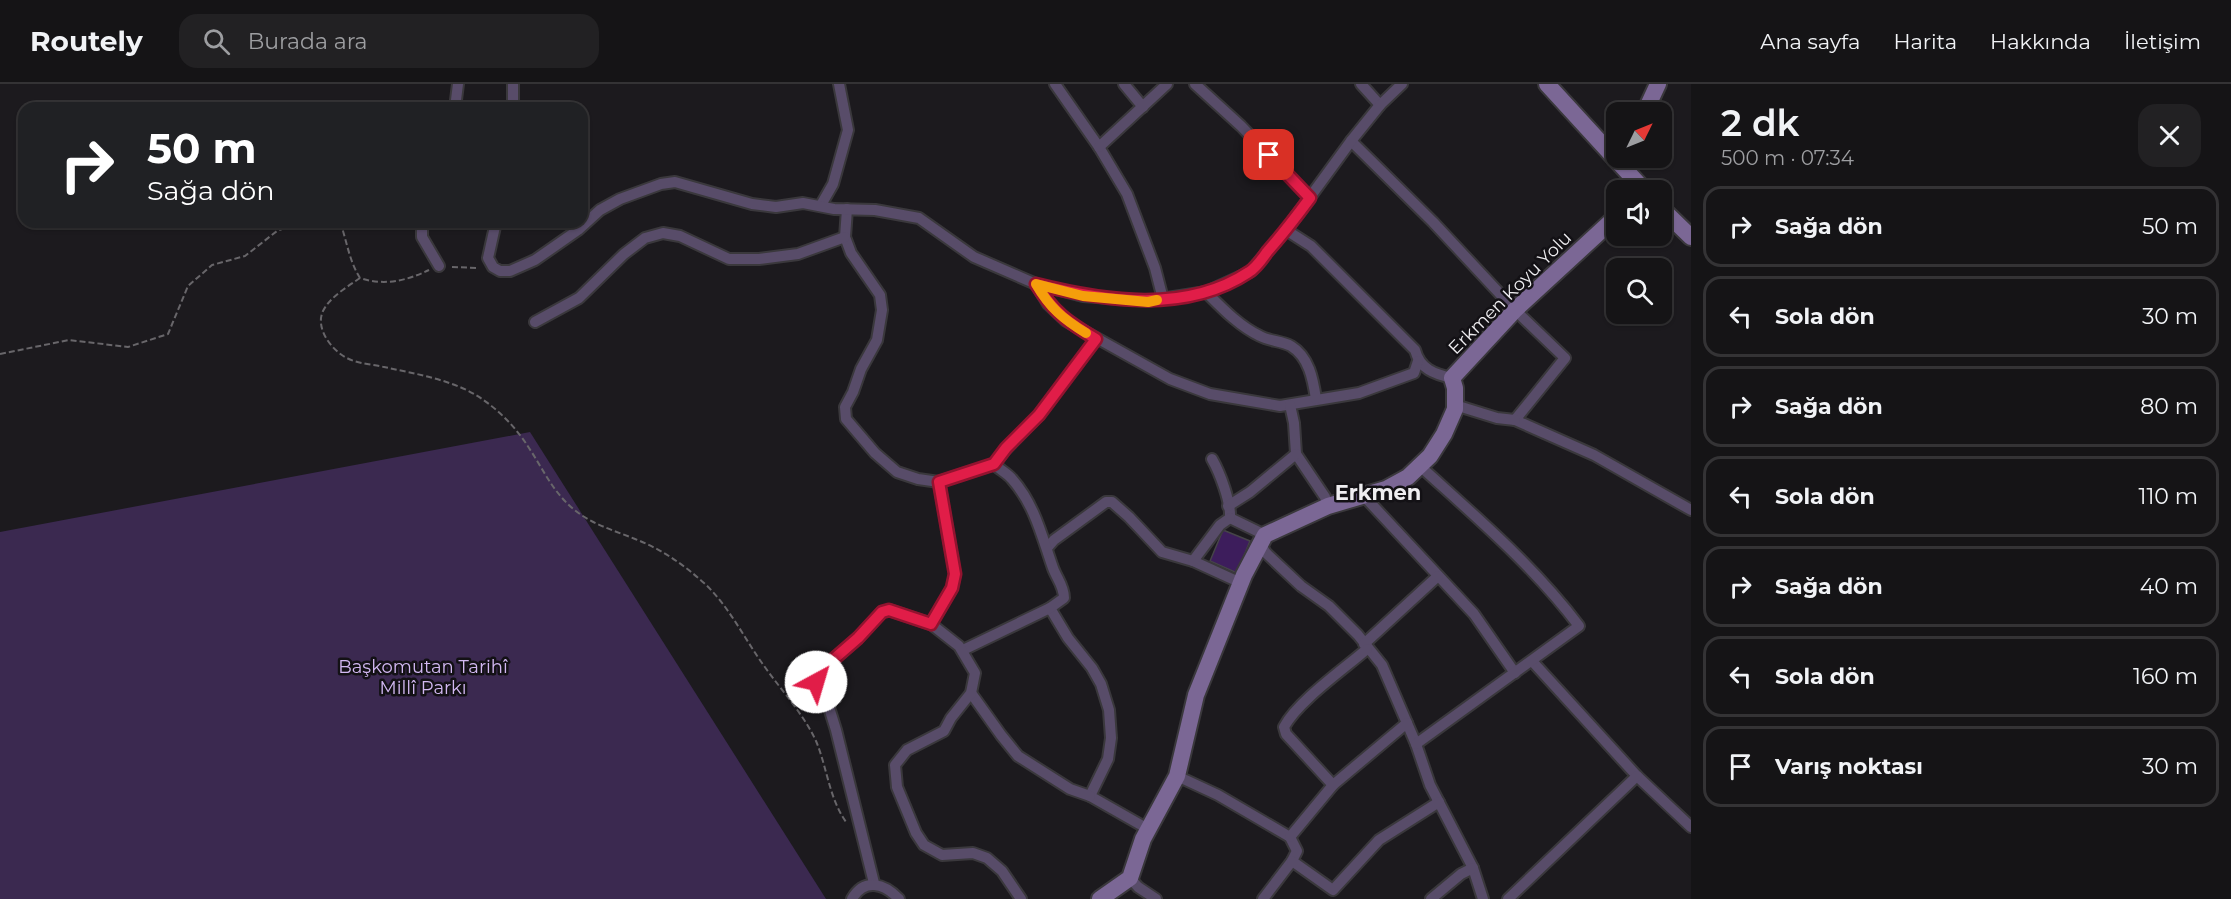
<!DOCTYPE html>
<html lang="tr">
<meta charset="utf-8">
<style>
:root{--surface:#151416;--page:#222123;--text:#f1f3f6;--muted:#9d9ea1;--line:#343335}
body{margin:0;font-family:Montserrat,sans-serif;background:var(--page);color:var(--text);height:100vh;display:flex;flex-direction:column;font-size:22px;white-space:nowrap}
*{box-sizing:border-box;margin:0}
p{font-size:20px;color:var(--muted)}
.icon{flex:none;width:33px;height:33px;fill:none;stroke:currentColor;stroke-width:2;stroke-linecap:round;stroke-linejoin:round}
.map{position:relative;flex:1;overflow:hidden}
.side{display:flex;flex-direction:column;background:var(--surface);width:540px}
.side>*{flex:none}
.guide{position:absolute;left:18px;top:18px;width:570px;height:126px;border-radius:18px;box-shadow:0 2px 4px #0004,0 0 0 2px var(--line);background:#202124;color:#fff;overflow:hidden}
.needle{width:39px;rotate:47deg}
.buttons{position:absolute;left:1606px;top:18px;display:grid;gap:12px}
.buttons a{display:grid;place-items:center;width:66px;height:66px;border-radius:12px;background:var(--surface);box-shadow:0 2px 4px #0004,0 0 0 2px var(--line);font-size:30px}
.pin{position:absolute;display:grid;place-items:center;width:51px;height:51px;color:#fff;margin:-26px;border-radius:12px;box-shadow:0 3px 9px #0006}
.me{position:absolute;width:66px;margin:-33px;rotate:39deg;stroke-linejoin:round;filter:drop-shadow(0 0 4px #0008)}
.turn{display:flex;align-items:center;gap:21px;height:126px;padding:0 30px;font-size:27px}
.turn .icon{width:78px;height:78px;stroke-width:2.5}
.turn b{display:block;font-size:42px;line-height:51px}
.round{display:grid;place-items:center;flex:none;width:63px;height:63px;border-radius:18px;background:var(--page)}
.head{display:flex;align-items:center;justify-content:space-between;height:102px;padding:0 30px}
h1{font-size:36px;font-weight:600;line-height:45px}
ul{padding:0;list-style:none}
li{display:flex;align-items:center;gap:18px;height:81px;margin:0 12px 9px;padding:0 18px;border:3px solid var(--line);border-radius:18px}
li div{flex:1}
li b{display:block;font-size:22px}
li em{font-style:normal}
header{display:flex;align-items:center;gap:36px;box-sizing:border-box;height:84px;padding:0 30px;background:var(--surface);border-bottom:2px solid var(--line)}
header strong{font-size:28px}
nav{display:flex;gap:33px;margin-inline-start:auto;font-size:21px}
.search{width:420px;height:54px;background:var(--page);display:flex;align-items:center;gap:15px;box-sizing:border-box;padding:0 21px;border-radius:18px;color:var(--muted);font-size:22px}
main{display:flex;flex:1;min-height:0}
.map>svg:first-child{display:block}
</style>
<header>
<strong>Routely</strong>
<div class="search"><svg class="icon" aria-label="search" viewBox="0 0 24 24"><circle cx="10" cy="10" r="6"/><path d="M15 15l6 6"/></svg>Burada ara</div>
<nav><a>Ana sayfa</a><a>Harita</a><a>Hakkında</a><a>İletişim</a></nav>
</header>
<main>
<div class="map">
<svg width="1691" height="815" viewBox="0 0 1691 815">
<rect width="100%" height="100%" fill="#1c1a1e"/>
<path fill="#3b2950" d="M530 348 826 815H0V448Z"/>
<path fill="#3d1d5c" stroke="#464449" stroke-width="1.5" d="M1223 446 1250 457 1237 489 1210 477Z"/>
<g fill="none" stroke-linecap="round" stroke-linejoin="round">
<g stroke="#3a383c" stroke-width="14">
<g id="street">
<path d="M513 0V24"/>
<path d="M1055 0 1099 63 1127 110 1155 184 1163 215"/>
<path d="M1124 0 1143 23"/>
<path d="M1195 0 1241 42 1310 114"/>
<path d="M1361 0 1380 21"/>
<path d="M455 24 458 0"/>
<path d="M1351 57 1433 138 1515 226 1565 274 1515 336 1594 371 1691 426"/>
<path d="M1099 63 1167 0"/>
<path d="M821 121 833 100 848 46 839 0"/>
<path d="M847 125 845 153 851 169 880 211 882 226 877 256 861 285 853 308 845 323 846 335 875 369 897 388 918 395 939 398 994 380 1006 365 1039 331 1096 255"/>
<path d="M422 138V153L439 182"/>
<path d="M496 138 488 174 493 183 500 187H510L535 176 578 146 600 126 620 115 661 100 675 98 752 120 776 123 803 119 834 125 875 126 919 134 974 173 1036 200 1083 212 1148 217 1206 208 1250 188 1286 146 1351 57 1380 21 1402 0"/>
<path d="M1286 146 1311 162 1415 266C1420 285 1434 290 1452 294"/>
<path d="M1036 200 1048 220 1066 237 1170 295 1210 310 1280 322 1359 309 1414 289 1418 277"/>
<path d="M1206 208C1222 224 1239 242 1260 252 1269 257 1282 257 1291 262 1309 273 1313 295 1316 315"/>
<path d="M535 238 579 214 624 170 645 154 663 149 680 152 729 175H759L798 170 845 153"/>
<path d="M1290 321 1294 339 1296 370 1325 413 1328 422"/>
<path d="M1455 321 1497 334 1515 336"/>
<path d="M1212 375C1220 389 1231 418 1230 434"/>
<path d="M1363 411 1474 530 1515 589"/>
<path d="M1228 422 1250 408 1296 370"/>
<path d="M1230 434 1265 451"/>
<path d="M1260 460 1266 469 1301 502 1329 522 1358 551 1382 581 1416 660 1430 701 1473 784 1483 815"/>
<path d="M1047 464 1054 456 1106 418H1112L1129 433 1162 468 1193 477 1241 499"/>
<path d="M1193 477 1220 441 1230 434"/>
<path d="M1050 524 1068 554 1092 584 1101 600 1109 626 1111 654 1108 675 1090 712 1148 745"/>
<path d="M931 540 952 504 955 490 939 398"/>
<path d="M1364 560 1438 492"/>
<path d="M963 566 1050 524 1064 514C1064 502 1057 495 1053 484 1042 453 1035 421 1012 395 1007 389 1000 386 994 380"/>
<path d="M1532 577 1637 692 1691 743"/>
<path d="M971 609 1001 651 1018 672 1070 705 1090 712"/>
<path d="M1416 660 1579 542C1534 482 1476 433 1420 382"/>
<path d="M1177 692 1218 711 1290 753 1297 767 1292 777 1263 815"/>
<path d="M1333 701 1286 650 1284 643C1298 617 1344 585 1367 565"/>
<path d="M1290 753 1333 701 1407 639"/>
<path d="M1292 777 1333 806 1379 756 1439 718"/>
<path d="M1130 794 1138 803 1156 815"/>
<path d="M874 799 836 646 827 617 816 598 820 587 858 554 882 528 889 526 931 540 959 562 975 589 971 609 951 634 944 647 907 666 895 681 897 703 916 749 924 761 942 771 973 769 987 774 1002 787 1021 815"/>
<path d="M852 815C864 794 884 799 899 815"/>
<path d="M1431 815 1461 790 1473 784"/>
<path d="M1508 815 1637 692"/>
</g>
</g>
<g stroke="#3a383c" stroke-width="20">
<g id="secondary">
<path d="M1547 0 1644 106"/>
<path d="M1645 28 1658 0"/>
<path d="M1662 125 1691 153"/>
<path d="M1100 815 1130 794 1143 755 1177 692 1196 611 1244 491 1265 451 1328 422 1386 405 1408 393 1430 372 1444 350 1455 325V304L1452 294 1515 226 1617 132"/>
</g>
</g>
<g stroke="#68666a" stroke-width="2" stroke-dasharray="6 3" stroke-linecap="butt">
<path d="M340 138C347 157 349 177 360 194 384 202 406 197 429 186"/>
<path d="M452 183 479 184"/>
<path d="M360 194C347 203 330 213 323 227 315 244 331 265 345 273 357 280 371 280 384 283 416 290 455 296 482 315 501 328 517 345 529 364 543 385 552 406 571 423 590 440 613 446 635 455 661 465 683 480 704 499 728 521 743 552 762 579 780 605 803 629 816 657 827 683 829 714 846 738"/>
<path d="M0 270 69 256 128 263 168 250 188 202 212 181 245 172 277 147 301 138"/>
</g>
<use href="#street" stroke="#584c69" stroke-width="10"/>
<use href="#secondary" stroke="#7b6795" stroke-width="16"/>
</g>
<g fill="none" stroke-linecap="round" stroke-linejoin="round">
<g stroke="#92132f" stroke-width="15">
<path id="route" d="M816 598 820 587 858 554 882 528 889 526 931 540 952 504 955 490 939 398 994 380 1006 364 1039 331 1096 255C1068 238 1054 229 1036 200 1104 217 1186 230 1249 188 1256 184 1262 175 1267 168 1282 151 1296 133 1310 114L1269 71"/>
</g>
<use href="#route" stroke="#e11d48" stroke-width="10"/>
<path stroke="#f59e0b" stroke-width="10" d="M1086 249C1063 235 1050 224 1036 200L1083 212 1148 218 1157 216"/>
</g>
<g text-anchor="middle" stroke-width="5" stroke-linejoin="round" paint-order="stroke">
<g font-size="18" fill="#efeef1" stroke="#131115">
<text transform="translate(1510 209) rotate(-45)" y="6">Erkmen Koyu Yolu</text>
</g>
<g font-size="18" fill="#d2b8f2" stroke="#131115">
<text x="423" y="589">Başkomutan Tarihî<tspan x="423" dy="21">Millî Parkı</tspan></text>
</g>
<g font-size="21" font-weight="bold" fill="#efeef1" stroke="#131115">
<text x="1378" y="416">Erkmen</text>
</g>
</g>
</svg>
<div class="buttons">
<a><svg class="needle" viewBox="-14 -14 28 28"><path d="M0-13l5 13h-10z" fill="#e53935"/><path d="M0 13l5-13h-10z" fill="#9d9ea1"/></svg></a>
<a><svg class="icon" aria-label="sound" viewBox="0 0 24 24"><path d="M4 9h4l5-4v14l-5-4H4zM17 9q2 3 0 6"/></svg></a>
<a><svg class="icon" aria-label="search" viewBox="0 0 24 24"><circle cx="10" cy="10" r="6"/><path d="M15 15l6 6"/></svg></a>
</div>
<div class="pin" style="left:1269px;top:71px;background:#d93025"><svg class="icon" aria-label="arrive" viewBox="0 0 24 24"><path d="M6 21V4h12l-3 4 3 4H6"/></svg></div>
<svg class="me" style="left:816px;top:598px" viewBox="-20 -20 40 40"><circle r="19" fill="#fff"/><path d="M0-13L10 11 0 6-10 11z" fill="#e11d48"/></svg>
<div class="guide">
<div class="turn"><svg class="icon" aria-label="right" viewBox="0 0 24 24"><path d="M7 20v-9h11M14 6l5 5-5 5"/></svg><div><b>50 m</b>Sağa dön</div></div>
</div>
</div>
<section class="side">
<div class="head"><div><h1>2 dk</h1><p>500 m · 07:34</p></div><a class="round"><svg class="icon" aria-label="close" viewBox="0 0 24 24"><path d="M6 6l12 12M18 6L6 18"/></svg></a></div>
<ul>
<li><svg class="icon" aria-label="right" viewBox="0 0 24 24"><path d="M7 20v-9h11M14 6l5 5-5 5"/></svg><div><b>Sağa dön</b></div><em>50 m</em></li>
<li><svg class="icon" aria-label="left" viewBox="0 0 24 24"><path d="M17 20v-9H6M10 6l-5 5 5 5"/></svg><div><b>Sola dön</b></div><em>30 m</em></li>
<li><svg class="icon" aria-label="right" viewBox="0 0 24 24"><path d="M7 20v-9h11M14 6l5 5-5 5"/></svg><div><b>Sağa dön</b></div><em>80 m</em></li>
<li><svg class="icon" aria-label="left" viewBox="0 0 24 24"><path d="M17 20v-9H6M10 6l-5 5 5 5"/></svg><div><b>Sola dön</b></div><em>110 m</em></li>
<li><svg class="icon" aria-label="right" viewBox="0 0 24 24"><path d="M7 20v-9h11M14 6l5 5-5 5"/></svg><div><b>Sağa dön</b></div><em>40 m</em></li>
<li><svg class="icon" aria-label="left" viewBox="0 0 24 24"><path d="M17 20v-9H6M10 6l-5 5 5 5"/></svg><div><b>Sola dön</b></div><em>160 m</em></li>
<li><svg class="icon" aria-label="arrive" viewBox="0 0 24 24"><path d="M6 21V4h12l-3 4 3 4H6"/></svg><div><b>Varış noktası</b></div><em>30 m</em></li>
</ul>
</section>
</main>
